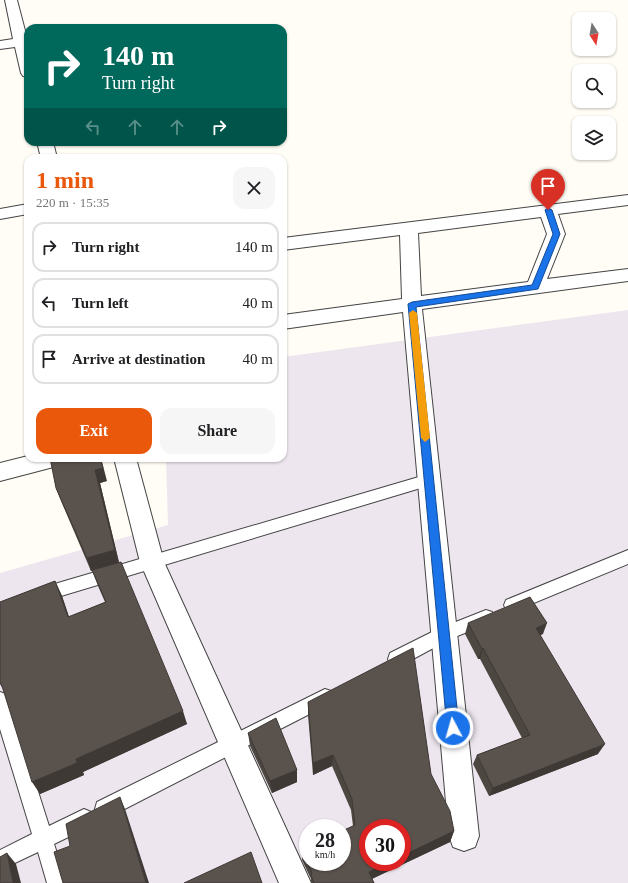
<!DOCTYPE html>
<meta charset="utf-8">
<style>
:root{--surface:#fff;--page:#f6f6f6;--text:#202124;--muted:#757577;--line:#e0e0e0;--accent:#ea580c}
body{margin:0;font-family:Georgia,serif;background:var(--page);color:var(--text);height:100vh;display:flex;flex-direction:column;font-size:15px;white-space:nowrap}
*{box-sizing:border-box;margin:0}
p{font-size:13px;color:var(--muted)}
.icon{flex:none;width:22px;height:22px;fill:none;stroke:currentColor;stroke-width:2;stroke-linecap:round;stroke-linejoin:round}
.map{position:relative;flex:1;overflow:hidden}
.details{position:absolute;left:24px;top:154px;width:263px;height:308px;display:flex;flex-direction:column;background:var(--surface);border-radius:12px;box-shadow:0 1px 3px #0004}
.details>*{flex:none}
.hud{position:absolute;left:24px;top:24px;width:263px;height:122px;border-radius:12px;box-shadow:0 1px 3px #0004;background:#00695c;color:#fff;overflow:hidden}
.needle{width:26px;rotate:169deg}
.controls{position:absolute;left:572px;top:12px;display:grid;gap:8px}
.controls a{display:grid;place-items:center;width:44px;height:44px;border-radius:8px;background:var(--surface);box-shadow:0 1px 3px #0004;font-size:20px}
.speed{position:absolute;left:299px;top:819px;display:flex;gap:8px;font-size:20px;font-weight:700;text-align:center}
.speed>*{display:grid;place-content:center;width:52px;height:52px;border-radius:50%;background:var(--surface);box-shadow:0 1px 3px #0004;line-height:1}
.speed small{font-size:10px;font-weight:400}
.speed .limit{border:6px solid #d22;background:#fff;color:#111}
.pin{position:absolute;display:grid;place-items:center;width:34px;height:34px;color:#fff;margin:-41px -17px;border-radius:50% 50% 50% 0;rotate:-45deg;box-shadow:0 0 4px #0007}
.pin .icon{rotate:45deg}
.me{position:absolute;width:44px;margin:-22px;rotate:354deg;stroke-linejoin:round;filter:drop-shadow(0 0 3px #0008)}
.turn{display:flex;align-items:center;gap:14px;height:84px;padding:0 12px;font-size:18px}
.turn .icon{width:52px;height:52px;stroke-width:2.5}
.turn b{display:block;font-size:28px;line-height:34px}
.lanes{display:flex;align-items:center;height:38px;padding:0 12px;background:#0003;justify-content:center;gap:20px;direction:ltr}
.lanes .off{opacity:.35}
.round{display:grid;place-items:center;flex:none;width:42px;height:42px;border-radius:12px;background:var(--page)}
.summary{display:flex;align-items:center;justify-content:space-between;height:68px;padding:0 12px}
h1{font-size:24px;font-weight:700;line-height:30px;color:var(--accent)}
.cta{display:flex;gap:8px;margin-top:auto;padding:8px 12px}
.cta a{flex:1;height:46px;border-radius:12px;background:var(--accent);color:#fff;font-size:16px;font-weight:700;line-height:46px;text-align:center}
.cta a+a{background:var(--page);color:var(--text)}
ul{padding:0;list-style:none}
li{display:flex;align-items:center;gap:12px;height:50px;margin:0 8px 6px;padding:0 4px;border:2px solid var(--line);border-radius:12px}
li div{flex:1}
li b{display:block;font-size:15px}
li em{font-style:normal}
.map>svg:first-child{display:block}
</style>
<div class="map">
<svg width="628" height="883" viewBox="0 0 628 883">
<rect width="100%" height="100%" fill="#fffdf5"/>
<path fill="#eee6ef" fill-rule="evenodd" d="M628 310V883H0V573L168 525 166 458H283V357ZM308 828H342V862H308ZM368 828H402V862H368Z"/>
<g fill="none" stroke-linecap="round" stroke-linejoin="round">
<g stroke="#444" stroke-width="2">
<g id="service">
<path d="M429 474 434 476 436 480 434 484 41 602 35 600 33 595 35 590 41 588Z"/>
<path d="M628 550V564L512 612 506 610 504 605 506 600Z"/>
<path d="M486 610 492 612 494 617 492 622 450 639 402 665 396 667 390 665 388 659 390 653 438 629Z"/>
<path d="M325 689 331 691 334 697 331 703 111 816 104 818 97 816 95 809 97 802Z"/>
<path d="M0 692 6 694 9 700 49 826 84 809 91 812 94 819 91 826 54 844 67 883H47L38 852 0 870V850L32 834 0 729Z"/>
</g>
</g>
<g stroke="#444" stroke-width="2">
<g id="minor">
<path d="M5 0H17L28 42V77L23 76 21 73 15 47 0 49V41L13 39Z"/>
<path d="M37 142H53L57 158H41Z"/>
<path d="M628 195V205L558 214 565 234 547 279 628 269V281L422 309 479 836 475 847 464 851 453 847 449 836 403 312 283 329V315L402 299 400 235 283 250V238ZM541 217 547 234 528 282 421 296 418 233Z"/>
<path d="M28 204V214L0 219V209Z"/>
<path d="M28 456V458H68L65 464 0 481V463Z"/>
<path d="M114 458H136L164 562 311 883H279L140 562Z"/>
</g>
</g>
<use href="#service" fill="#fff" fill-rule="evenodd"/>
<use href="#minor" fill="#fff" fill-rule="evenodd"/>
</g>
<g fill="#4d4742">
<path d="M107 481 100 483 119 562 187 724 83 772 84 775 40 794 3 689 0 684V602L55 581 62 596 69 617 105 602 98 586 92 570 91 571 61 501 56 488Z"/>
<path d="M468 623 543 634 540 635 598 754 489 796 473 764 477 755 522 738 480 659H478L465 634Z"/>
<path d="M308 702 431 774 454 831 450 842 372 879 374 883H311V879L302 860V850L353 826 351 810 332 766 313 775 308 715Z"/>
<path d="M248 733 297 770V782L272 793 250 746Z"/>
</g>
<g fill="#3f3936">
<path d="M100 458H101L107 481 100 483 119 563 91 571 87 558 95 470Z"/>
<path d="M55 581 62 596 74 632 68 617Z"/>
<path d="M547 623 543 634 531 639 536 628Z"/>
<path d="M483 648 480 659H478L482 649Z"/>
<path d="M183 711 187 724 83 772 84 775 40 794 32 782 76 759Z"/>
<path d="M605 744 598 754 489 796 493 788Z"/>
<path d="M333 755 332 766 313 775V763Z"/>
<path d="M297 770V782L272 793 270 781Z"/>
<path d="M120 797 125 809 149 883H146Z"/>
<path d="M454 831 450 842 367 881 369 872 390 862H402V856Z"/>
<path d="M7 853 16 864 21 883H13Z"/>
</g>
<g fill="#5a524d" stroke="#3f3936">
<path d="M50 458H100L103 468 95 470 115 550 87 558 56 488Z"/>
<path d="M121 562 183 711 76 759 77 763 32 782 2 686 0 682V602L55 581 68 617 106 602 92 570Z"/>
<path d="M530 597 547 623 536 628 605 744 493 788 477 755 530 735 483 648 482 649 468 623Z"/>
<path d="M413 648 431 774 450 811 454 831 402 856V828H368V862H390L369 872 374 883H314L311 875 312 873 302 850 308 847V862H342V831L355 825 352 799 333 755 313 763 308 702Z"/>
<path d="M276 718 297 770 270 781 248 733Z"/>
<path d="M120 797 146 883H63L54 852 70 846 66 824Z"/>
<path d="M251 852 262 883H184Z"/>
<path d="M7 853 13 883H0V857Z"/>
</g>
<path fill="#1a73e8" stroke="#114b97" d="M548 208 552 210 560 234 538 289 416 307 459 728 457 731 453 733 449 731 447 728 408 304 412 302 532 285 553 234 545 210Z"/>
<path fill="#f59e0b" d="M413 310 417 313 430 438 425 442 421 438 409 313Z"/>
</svg>
<div class="controls">
<a><svg class="needle" viewBox="-14 -14 28 28"><path d="M0-13l5 13h-10z" fill="#e53935"/><path d="M0 13l5-13h-10z" fill="#757577"/></svg></a>
<a><svg class="icon" aria-label="search" viewBox="0 0 24 24"><circle cx="10" cy="10" r="6"/><path d="M15 15l6 6"/></svg></a>
<a><svg class="icon" aria-label="layers" viewBox="0 0 24 24"><path d="M12 4l9 5-9 5-9-5zM3 14l9 5 9-5"/></svg></a>
</div>
<div class="speed"><div>28<small>km/h</small></div><div class="limit">30</div></div>
<div class="pin" style="left:548px;top:210px;background:#d93025"><svg class="icon" aria-label="arrive" viewBox="0 0 24 24"><path d="M6 21V4h12l-3 4 3 4H6"/></svg></div>
<svg class="me" style="left:453px;top:728px" viewBox="-20 -20 40 40"><circle r="17" fill="#1a73e8" stroke="#fff" stroke-width="3"/><path d="M0-11L8 9 0 5-8 9z" fill="#fff"/></svg>
<div class="hud">
<div class="turn"><svg class="icon" aria-label="right" viewBox="0 0 24 24"><path d="M7 20v-9h11M14 6l5 5-5 5"/></svg><div><b>140 m</b>Turn right</div></div>
<div class="lanes"><svg class="icon off" aria-label="left" viewBox="0 0 24 24"><path d="M17 20v-9H6M10 6l-5 5 5 5"/></svg><svg class="icon off" aria-label="ahead" viewBox="0 0 24 24"><path d="M12 20V5M6 11l6-6 6 6"/></svg><svg class="icon off" aria-label="ahead" viewBox="0 0 24 24"><path d="M12 20V5M6 11l6-6 6 6"/></svg><svg class="icon" aria-label="right" viewBox="0 0 24 24"><path d="M7 20v-9h11M14 6l5 5-5 5"/></svg></div>
</div>
<section class="details">
<div class="summary"><div><h1>1 min</h1><p>220 m · 15:35</p></div><a class="round"><svg class="icon" aria-label="close" viewBox="0 0 24 24"><path d="M6 6l12 12M18 6L6 18"/></svg></a></div>
<ul>
<li><svg class="icon" aria-label="right" viewBox="0 0 24 24"><path d="M7 20v-9h11M14 6l5 5-5 5"/></svg><div><b>Turn right</b></div><em>140 m</em></li>
<li><svg class="icon" aria-label="left" viewBox="0 0 24 24"><path d="M17 20v-9H6M10 6l-5 5 5 5"/></svg><div><b>Turn left</b></div><em>40 m</em></li>
<li><svg class="icon" aria-label="arrive" viewBox="0 0 24 24"><path d="M6 21V4h12l-3 4 3 4H6"/></svg><div><b>Arrive at destination</b></div><em>40 m</em></li>
</ul>
<div class="cta"><a>Exit</a><a>Share</a></div>
</section>
</div>
